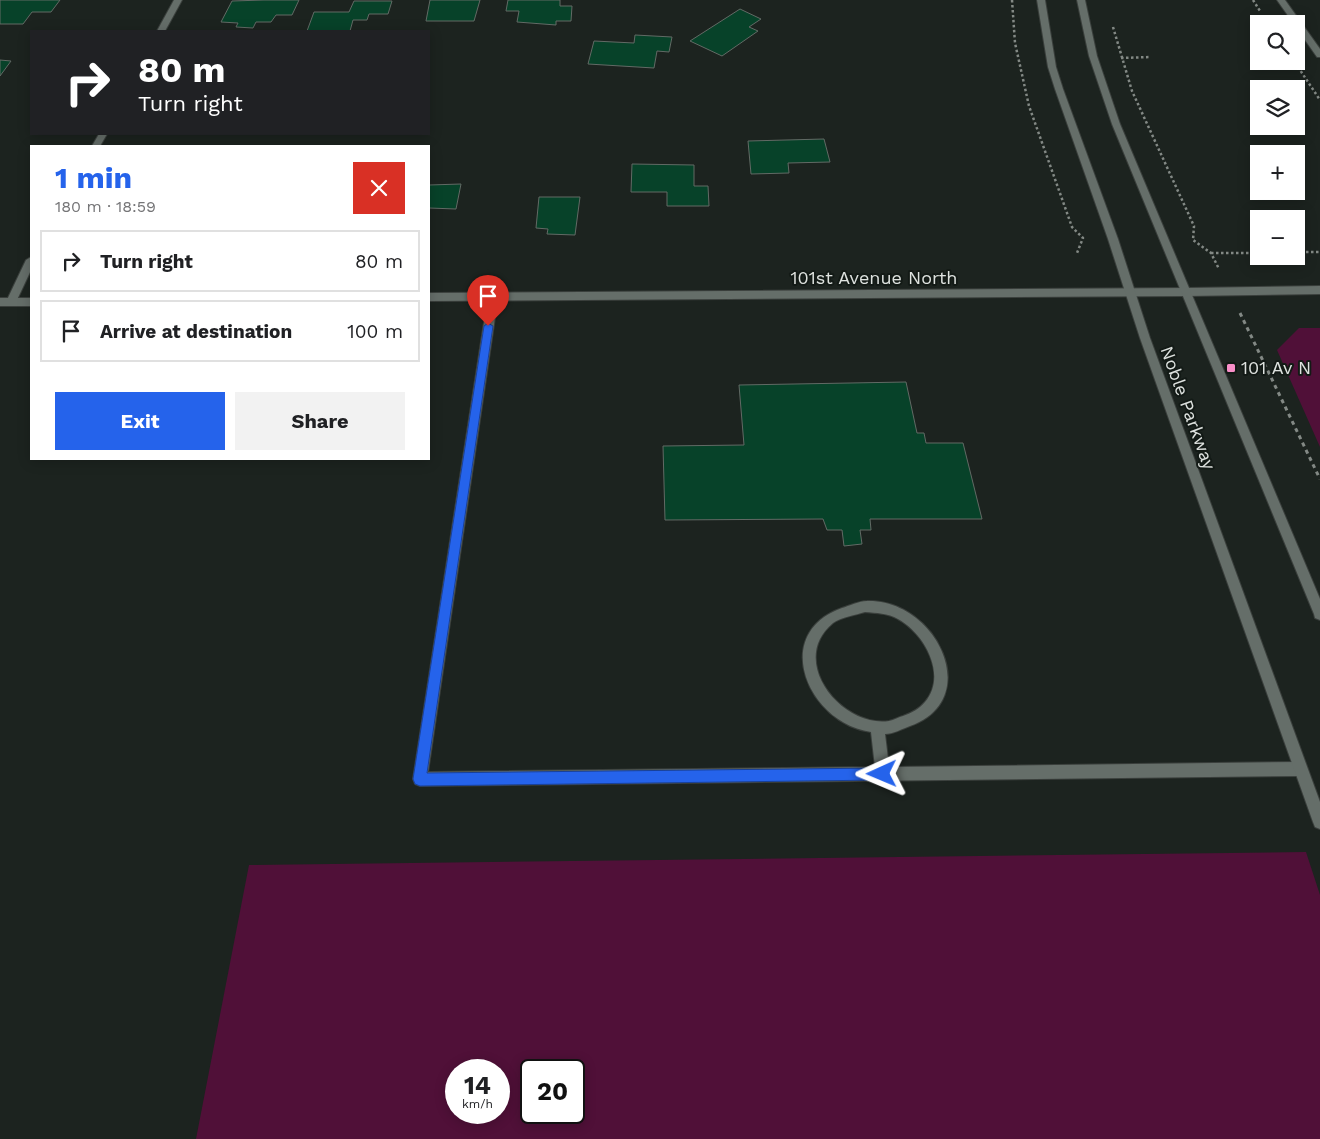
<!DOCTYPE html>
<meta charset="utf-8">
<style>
:root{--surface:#fff;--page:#f2f2f2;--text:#202124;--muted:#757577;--line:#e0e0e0;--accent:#2563eb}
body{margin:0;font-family:"Work Sans",sans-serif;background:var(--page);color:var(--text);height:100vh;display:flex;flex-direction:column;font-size:19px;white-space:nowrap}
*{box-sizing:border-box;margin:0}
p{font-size:16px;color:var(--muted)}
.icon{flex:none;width:28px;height:28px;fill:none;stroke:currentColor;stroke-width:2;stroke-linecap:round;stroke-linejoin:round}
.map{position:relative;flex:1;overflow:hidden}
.drawer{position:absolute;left:30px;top:145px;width:400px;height:315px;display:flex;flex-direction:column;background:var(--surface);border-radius:0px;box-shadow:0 2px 12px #0003}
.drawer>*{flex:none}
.guide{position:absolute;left:30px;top:30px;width:400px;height:105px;border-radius:0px;box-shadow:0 2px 12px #0003;background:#202124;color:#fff;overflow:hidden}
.controls{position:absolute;left:1250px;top:15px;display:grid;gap:10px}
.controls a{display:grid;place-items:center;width:55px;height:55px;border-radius:0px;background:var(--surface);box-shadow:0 2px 12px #0003;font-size:25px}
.speed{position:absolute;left:445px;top:1059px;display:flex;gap:10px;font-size:25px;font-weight:700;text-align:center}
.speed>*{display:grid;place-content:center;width:65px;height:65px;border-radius:50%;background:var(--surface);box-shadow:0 2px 12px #0003;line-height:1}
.speed small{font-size:12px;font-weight:400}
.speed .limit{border:2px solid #111;border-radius:8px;background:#fff;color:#111}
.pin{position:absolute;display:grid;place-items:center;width:42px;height:42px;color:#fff;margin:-51px -21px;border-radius:50% 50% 50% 0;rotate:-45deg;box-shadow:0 0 5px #0007}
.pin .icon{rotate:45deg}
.me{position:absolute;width:55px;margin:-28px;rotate:269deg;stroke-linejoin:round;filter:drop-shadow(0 0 4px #0008)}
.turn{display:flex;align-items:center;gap:18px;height:105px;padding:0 25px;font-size:22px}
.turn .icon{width:65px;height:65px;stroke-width:2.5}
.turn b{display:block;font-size:35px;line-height:42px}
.round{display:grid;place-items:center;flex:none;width:52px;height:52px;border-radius:0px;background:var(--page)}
.summary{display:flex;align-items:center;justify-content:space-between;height:85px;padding:0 25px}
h1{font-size:30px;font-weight:700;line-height:38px;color:var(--accent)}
.primary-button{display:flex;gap:10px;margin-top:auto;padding:10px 25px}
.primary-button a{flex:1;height:58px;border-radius:0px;background:var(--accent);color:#fff;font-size:20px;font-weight:700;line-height:58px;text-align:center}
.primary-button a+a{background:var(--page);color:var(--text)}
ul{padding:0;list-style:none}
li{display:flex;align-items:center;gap:15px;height:62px;margin:0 10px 8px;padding:0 15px;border:2px solid var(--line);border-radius:0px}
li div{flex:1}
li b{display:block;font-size:19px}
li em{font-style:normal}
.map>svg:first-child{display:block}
</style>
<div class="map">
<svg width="1320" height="1139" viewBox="0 0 1320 1139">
<rect width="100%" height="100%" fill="#1c231f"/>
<g fill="#501038" fill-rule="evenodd">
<path d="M1299 328H1320V447L1277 350Z"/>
<path d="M1306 852 1320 895V1139H196L249 865ZM456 1070H499V1112H456ZM531 1070H574V1112H531Z"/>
</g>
<g fill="#074229" stroke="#626a65">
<path d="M0 0H60L51 12H32L23 24H0Z"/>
<path d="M264 0H299L292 15H276L271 22H256L253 28 236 27 238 23 221 22 232 1Z"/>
<path d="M430 0H480L474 21H426Z"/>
<path d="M508 0H560V6H572L571 21H556V25L517 22 519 11H506Z"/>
<path d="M354 1H392L388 14H369L367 20H353L350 31H307L314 12H349Z"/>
<path d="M740 9 761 19 749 27 758 31 722 56 690 41Z"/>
<path d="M635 35 672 37 669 52 657 51 654 68 588 64 594 41 634 43Z"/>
<path d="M0 60 11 61 0 76Z"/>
<path d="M824 139 830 162 788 163 789 173 751 174 748 141Z"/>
<path d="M632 164 694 165V186H708L709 206H667V192H631Z"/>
<path d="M461 184 456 209 429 208V185Z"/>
<path d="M539 197H580L575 235 547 234 548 229 536 228Z"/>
<path d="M906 382 917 433H924L926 443H963L982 519H870L871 530H860L862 544 844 546 842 530H827L823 519 665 520 663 446 744 445 739 385Z"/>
</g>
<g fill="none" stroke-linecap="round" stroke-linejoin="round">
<g stroke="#3a3f3c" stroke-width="2">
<g id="service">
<path d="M1277 0H1285L1320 49V57H1317L1296 27V24H1294Z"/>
<path d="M493 293 498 297 428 772 875 767 871 732C809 724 769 634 842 608 849 606 859 601 867 601 936 599 985 699 910 726 902 729 893 734 885 734L889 767 1300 762 1305 764 1307 769 1305 774 1300 776 420 786 415 784 413 779 488 297ZM865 612C876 613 888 613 898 619 924 633 948 675 925 702 919 709 912 713 903 716 899 717 894 720 889 721 842 728 787 661 833 623 841 617 856 615 865 612Z"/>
</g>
</g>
<g stroke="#3a3f3c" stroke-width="2">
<g id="minor">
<path d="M174 0H182L165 31H157Z"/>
<path d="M99 134H107L100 146H92Z"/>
<path d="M31 257V270L16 302 15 305H7L6 302 26 260Z"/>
<path d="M1320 286V294L1186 296 1181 292 1186 288Z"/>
</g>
</g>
<g stroke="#3a3f3c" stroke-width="2">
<g id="tertiary">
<path d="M1186 288 1191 292 1186 296 429 301V293Z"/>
<rect x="0" y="298" width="31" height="8"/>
</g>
</g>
<g stroke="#3a3f3c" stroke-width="2">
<g id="secondary">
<path d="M1037 0H1045L1056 67 1063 89 1118 239 1150 338 1320 802V829L1315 827 1313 822 1140 338 1108 239 1055 89 1048 67Z"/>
<path d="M1077 0H1085L1097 56 1120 124 1320 599V620L1315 618 1314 614 1112 124 1089 56Z"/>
</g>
</g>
<g stroke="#838985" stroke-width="2.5" stroke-dasharray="2.5 2.5" stroke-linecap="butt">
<path d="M1012 0 1015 43 1029 106 1072 227 1083 238 1077 253"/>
<path d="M1253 0 1260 11"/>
<path d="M1113 27 1132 91 1194 226 1193 240 1211 253 1219 269"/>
<path d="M1121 58 1150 57"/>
<path d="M1298 67 1320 100"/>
<path d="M1296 252H1320"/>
<path d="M1211 253H1259"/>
</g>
<path stroke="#838985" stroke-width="3" stroke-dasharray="4 4" stroke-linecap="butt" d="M1240 313 1320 479"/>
<use href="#service" fill="#656e69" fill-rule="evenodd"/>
<use href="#minor" fill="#656e69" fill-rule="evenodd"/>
<use href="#tertiary" fill="#656e69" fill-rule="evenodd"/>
<use href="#secondary" fill="#656e69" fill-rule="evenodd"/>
</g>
<path fill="#2563eb" stroke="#184099" d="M488 323 493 326 427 773 882 768 887 769 889 774 887 778 882 780 420 786 415 784 413 779 484 326Z"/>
<rect fill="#f98fc9" stroke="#131a16" stroke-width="2" x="1226" y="363" width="10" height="10" rx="2.5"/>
<g text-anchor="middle" stroke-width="4" stroke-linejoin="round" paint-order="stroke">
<g font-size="18" fill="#dee2df" stroke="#131a16">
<text x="874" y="284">101st Avenue North</text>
<text transform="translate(1188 408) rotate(70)" y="6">Noble Parkway</text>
</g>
<g font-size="18" fill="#dee2df" stroke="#131a16" text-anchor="start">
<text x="1241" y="374">101 Av N</text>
</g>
</g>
</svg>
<div class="controls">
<a><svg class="icon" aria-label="search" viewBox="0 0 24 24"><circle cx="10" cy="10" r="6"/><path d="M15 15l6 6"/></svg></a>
<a><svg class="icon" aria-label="layers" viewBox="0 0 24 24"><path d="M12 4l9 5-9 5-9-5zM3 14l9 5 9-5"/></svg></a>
<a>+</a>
<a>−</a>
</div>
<div class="speed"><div>14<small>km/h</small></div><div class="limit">20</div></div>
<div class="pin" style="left:488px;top:326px;background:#d93025"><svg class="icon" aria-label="arrive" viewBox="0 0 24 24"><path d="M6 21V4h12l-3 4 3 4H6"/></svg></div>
<svg class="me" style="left:882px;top:774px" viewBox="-20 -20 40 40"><path d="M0-17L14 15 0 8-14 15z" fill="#2563eb" stroke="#fff" stroke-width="4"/></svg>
<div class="guide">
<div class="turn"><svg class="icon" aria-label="right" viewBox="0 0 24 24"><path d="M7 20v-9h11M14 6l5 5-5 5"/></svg><div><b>80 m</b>Turn right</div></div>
</div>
<section class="drawer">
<div class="summary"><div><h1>1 min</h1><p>180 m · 18:59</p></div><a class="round" style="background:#d93025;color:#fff"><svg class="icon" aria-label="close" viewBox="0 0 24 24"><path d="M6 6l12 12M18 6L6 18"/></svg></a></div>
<ul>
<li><svg class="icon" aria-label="right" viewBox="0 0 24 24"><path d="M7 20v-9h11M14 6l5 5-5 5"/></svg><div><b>Turn right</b></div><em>80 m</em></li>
<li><svg class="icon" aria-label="arrive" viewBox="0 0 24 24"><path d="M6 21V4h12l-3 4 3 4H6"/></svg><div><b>Arrive at destination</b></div><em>100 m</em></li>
</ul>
<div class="primary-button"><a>Exit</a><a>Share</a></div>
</section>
</div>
